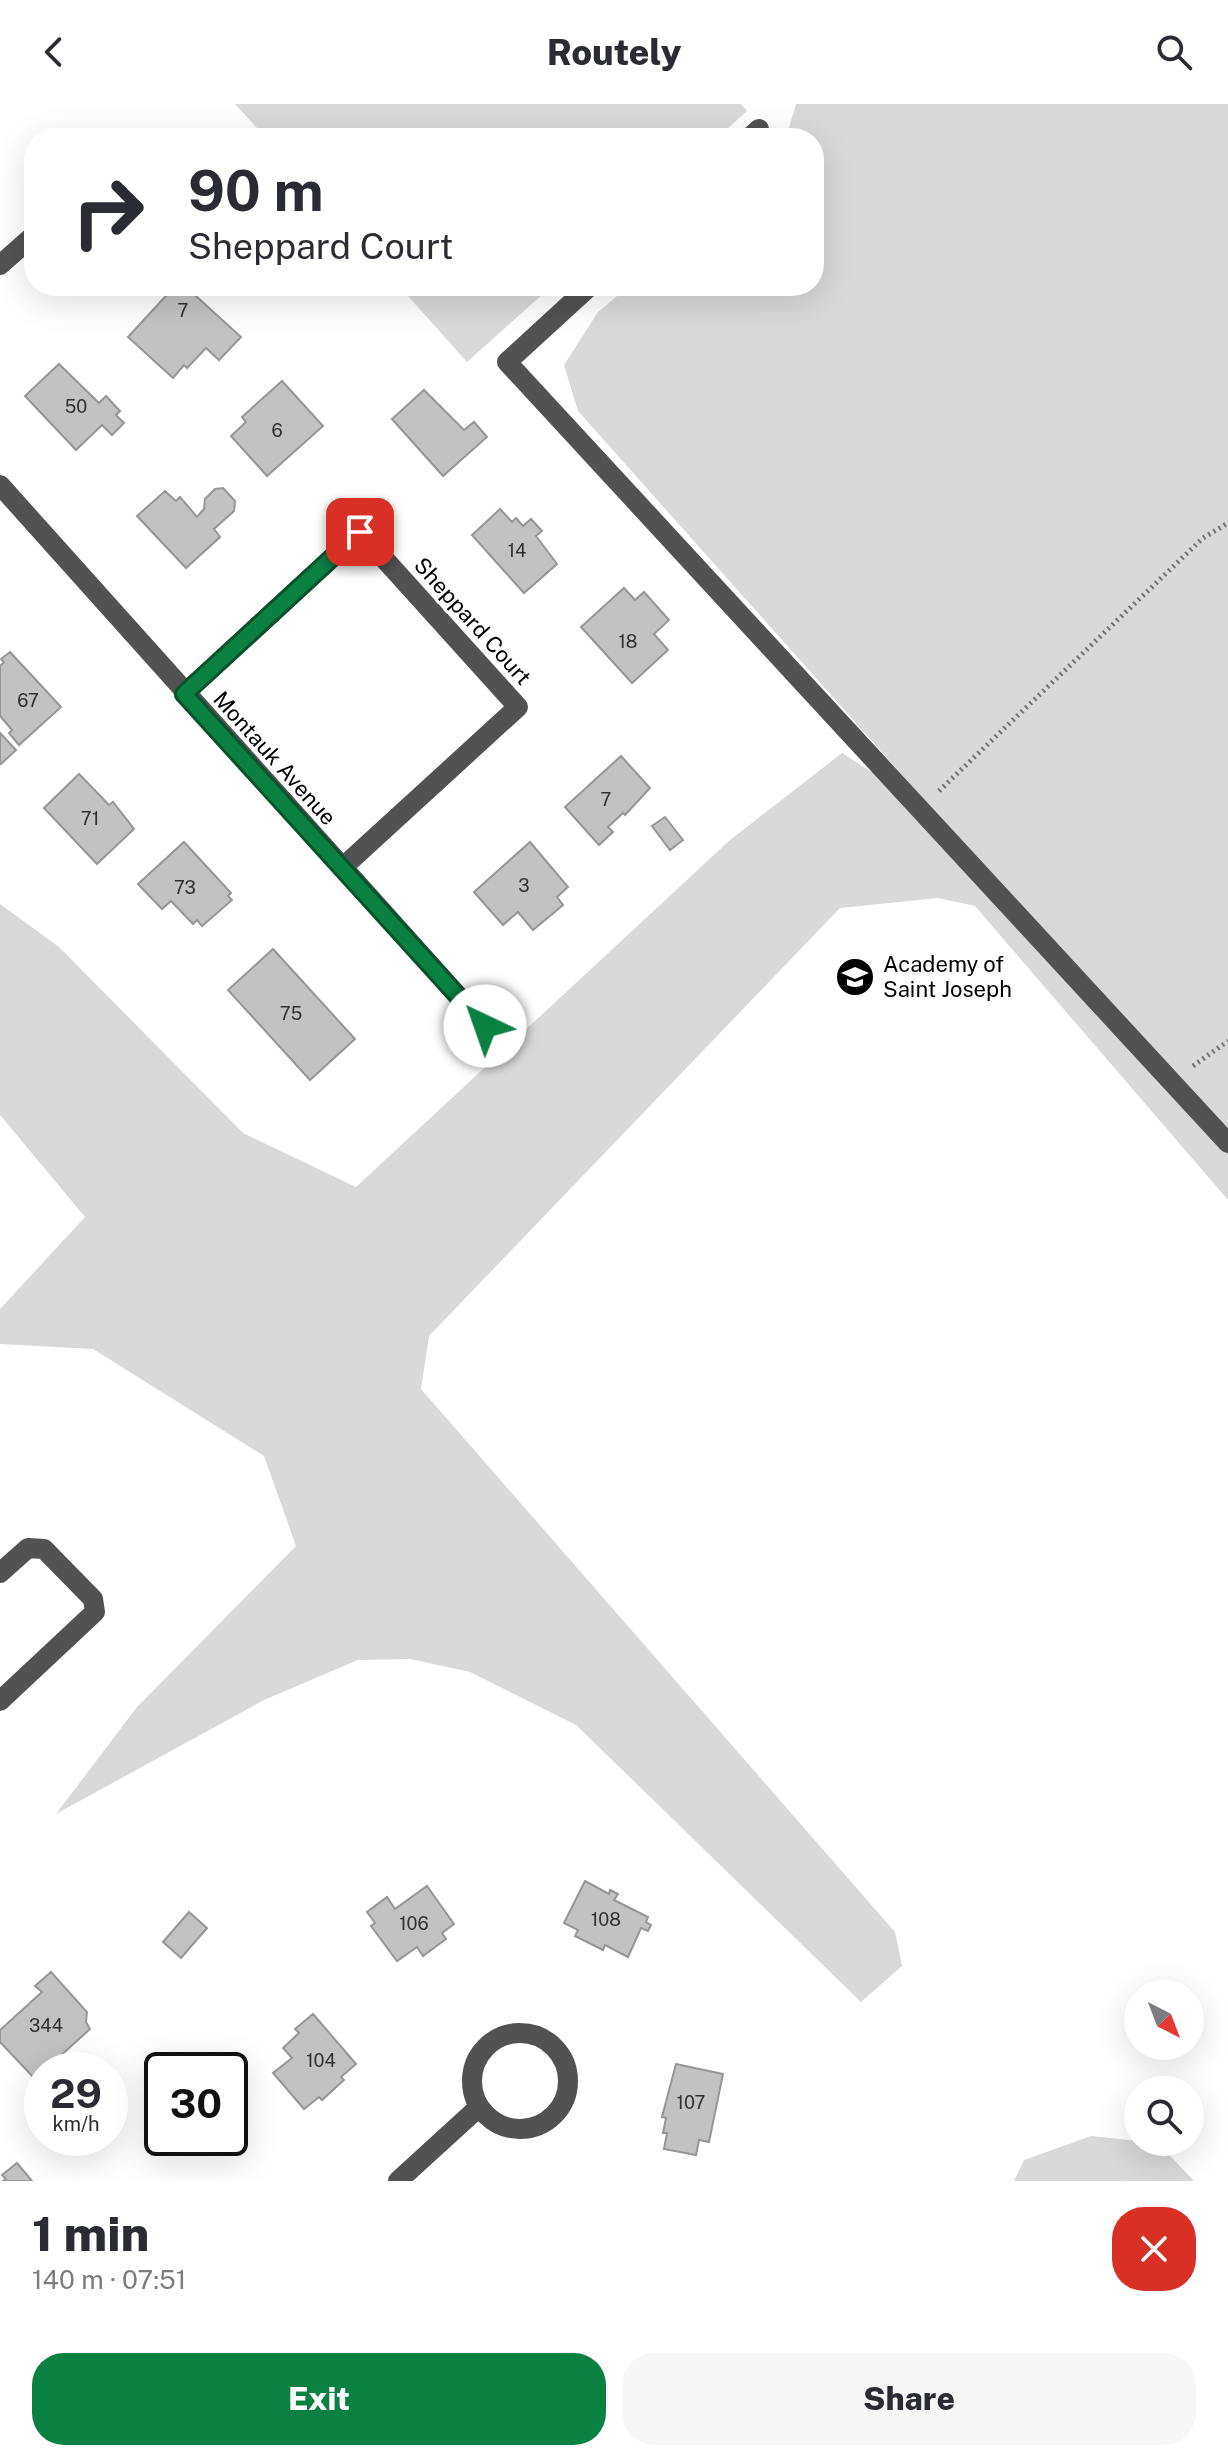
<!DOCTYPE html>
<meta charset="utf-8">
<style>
:root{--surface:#fff;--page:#f7f7f7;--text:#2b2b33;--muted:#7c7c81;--accent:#0b8043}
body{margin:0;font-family:"Public Sans",sans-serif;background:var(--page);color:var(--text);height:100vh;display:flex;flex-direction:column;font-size:30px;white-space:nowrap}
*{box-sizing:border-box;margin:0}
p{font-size:26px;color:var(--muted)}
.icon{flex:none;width:44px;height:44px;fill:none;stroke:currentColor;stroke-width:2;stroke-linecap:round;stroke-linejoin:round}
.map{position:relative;height:2077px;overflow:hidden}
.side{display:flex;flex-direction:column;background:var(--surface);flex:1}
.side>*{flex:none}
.guide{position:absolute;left:24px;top:24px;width:800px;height:168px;border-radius:32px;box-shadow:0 8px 32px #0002;background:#fff;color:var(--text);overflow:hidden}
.needle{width:52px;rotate:138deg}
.buttons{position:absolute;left:1124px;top:1876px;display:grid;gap:16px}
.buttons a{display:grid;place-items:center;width:80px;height:80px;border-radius:50%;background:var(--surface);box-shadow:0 8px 32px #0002;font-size:40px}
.speed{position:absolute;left:24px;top:1948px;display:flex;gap:16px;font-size:40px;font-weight:700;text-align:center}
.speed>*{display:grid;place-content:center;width:104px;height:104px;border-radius:50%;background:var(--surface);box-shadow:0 8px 32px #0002;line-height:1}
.speed small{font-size:20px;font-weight:400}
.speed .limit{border:4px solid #111;border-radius:12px;background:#fff;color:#111}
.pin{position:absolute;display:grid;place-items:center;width:68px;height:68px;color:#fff;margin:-34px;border-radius:16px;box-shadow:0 4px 12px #0006}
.me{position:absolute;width:88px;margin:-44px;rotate:318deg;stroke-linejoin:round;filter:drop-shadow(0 0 6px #0008)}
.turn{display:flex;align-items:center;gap:28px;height:168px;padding:0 32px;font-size:36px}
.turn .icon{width:104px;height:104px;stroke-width:2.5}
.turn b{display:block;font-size:56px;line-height:68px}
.round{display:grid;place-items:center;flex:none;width:84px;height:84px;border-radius:32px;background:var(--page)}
.overview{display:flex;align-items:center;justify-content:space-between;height:136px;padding:0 32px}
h1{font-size:48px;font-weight:800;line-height:60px}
.button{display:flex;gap:16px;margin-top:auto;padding:16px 32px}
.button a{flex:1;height:92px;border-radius:32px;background:var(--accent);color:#fff;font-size:32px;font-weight:800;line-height:92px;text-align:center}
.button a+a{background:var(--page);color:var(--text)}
header{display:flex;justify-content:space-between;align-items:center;height:104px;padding:0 32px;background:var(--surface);font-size:36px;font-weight:800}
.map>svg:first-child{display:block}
</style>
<header><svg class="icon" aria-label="back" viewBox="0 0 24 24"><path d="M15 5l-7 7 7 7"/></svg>Routely<svg class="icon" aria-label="search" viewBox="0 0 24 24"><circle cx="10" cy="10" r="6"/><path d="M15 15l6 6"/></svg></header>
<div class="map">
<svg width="1228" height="2077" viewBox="0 0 1228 2077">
<rect width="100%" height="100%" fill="#fff"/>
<g fill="#d9d9d9">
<path d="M235 0H741L747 7 717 34H266Z"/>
<path d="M796 0H1228V1096L975 802 938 794 840 804 429 1232 421 1285 895 1828 902 1862 861 1898 576 1621 470 1568 410 1555 358 1556 264 1596 56 1710 137 1603 296 1442 264 1352 93 1245 0 1240V1205L85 1113 0 1011V800L59 843 243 1029 356 1083 730 736 842 649 937 710 578 307 564 261 598 208 629 182H814V34H786Z"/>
<path d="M399 182H552L467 258Z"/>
<path d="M1091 2032 1158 2039 1194 2077H1014L1024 2056Z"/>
</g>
<g fill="#c2c2c2" stroke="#969696" stroke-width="2">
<path d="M175 182H185L241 233 219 256 206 244 187 264 184 261 173 274 128 233Z"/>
<path d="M59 260 99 299 106 292 120 307 116 311 124 319 112 331 102 321 76 346 25 292Z"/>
<path d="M282 277 323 322 267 372 231 332 246 318 242 313Z"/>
<path d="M424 286 464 326 474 318 487 333 443 372 392 315Z"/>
<path d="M223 384 235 397 234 407 214 425 220 433 186 464 137 412 165 387 176 397 180 393 197 413 204 405 205 395 215 385Z"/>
<path d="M500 405 512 418 516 414 523 422 531 415 542 427 536 432 557 460 524 489 472 431Z"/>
<path d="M624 484 635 496 644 488 669 516 654 530 668 546 632 579 581 523Z"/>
<path d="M10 548 61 603 19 641 9 629 12 626 0 612V562L4 558 1 555Z"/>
<path d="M0 629 16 646 1 660 0 659Z"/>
<path d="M621 652 650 684 625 711 623 709 608 723 613 728 599 741 565 703Z"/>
<path d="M79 670 109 701 113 698 134 725 97 760 44 704Z"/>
<path d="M665 713 683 736 670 746 652 722Z"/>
<path d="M184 738 231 789 228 792 232 796 202 822 197 816 193 820 171 797 162 805 138 780Z"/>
<path d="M530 738 568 783 557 793 563 801 533 826 518 808 503 821 474 788Z"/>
<path d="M273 845 355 935 310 976 228 886Z"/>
<path d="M585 1777 609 1790 610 1786 618 1790 614 1796 648 1813 646 1818 651 1821 648 1827 641 1824 628 1853 605 1841 603 1846 575 1832 578 1826 564 1819Z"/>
<path d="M427 1782 454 1820 442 1829 446 1835 423 1852 417 1843 397 1857 371 1822 375 1819 367 1808 387 1793 395 1805Z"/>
<path d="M189 1808 207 1824 181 1854 163 1838Z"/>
<path d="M51 1868 87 1908 86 1918 90 1925 35 1975 0 1938V1926L42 1888 35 1882Z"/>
<path d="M313 1910 356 1960 341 1973 344 1976 322 1996 319 1993 304 2005 273 1969 292 1954 283 1944 299 1929 295 1925Z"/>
<path d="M676 1960 723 1970 709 2038 699 2036 696 2051 664 2045 667 2029H663L666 2014 662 2013Z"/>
<path d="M17 2059 32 2077H3L6 2075 2 2071Z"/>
</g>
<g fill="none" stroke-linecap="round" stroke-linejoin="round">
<g stroke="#747474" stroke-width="5" stroke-dasharray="2 4" stroke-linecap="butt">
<path d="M939 687 1203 434 1228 419"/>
<path d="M1193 962 1228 937"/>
</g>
<g stroke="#525252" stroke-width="20">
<path d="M749 34 759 25"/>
<path d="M0 161 34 131"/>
<path d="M590 182 507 258 1228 1039"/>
<path d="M0 381 485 922"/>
<path d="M184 590 360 428 518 603 342 764"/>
<path d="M0 1469 28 1444 44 1445 93 1495 95 1508 0 1597"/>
<circle cx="520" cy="1977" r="48"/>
<path d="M398 2077 479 2003"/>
</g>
</g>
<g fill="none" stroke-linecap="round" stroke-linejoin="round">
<g stroke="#07532c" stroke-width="20">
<path id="route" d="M360 428 184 590 485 922"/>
</g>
<use href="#route" stroke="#0b8043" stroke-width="14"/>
</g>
<defs>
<g id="school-disc" transform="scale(2)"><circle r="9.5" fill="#000" stroke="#fff"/><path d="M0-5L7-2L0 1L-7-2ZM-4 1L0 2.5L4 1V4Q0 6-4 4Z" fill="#fff"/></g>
</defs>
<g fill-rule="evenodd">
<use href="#school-disc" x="855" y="873"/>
</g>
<g text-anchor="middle" stroke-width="6" stroke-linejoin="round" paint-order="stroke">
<g font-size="18" fill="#303030">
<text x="183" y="213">7</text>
<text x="76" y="309">50</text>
<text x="277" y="333">6</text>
<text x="517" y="453">14</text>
<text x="628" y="544">18</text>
<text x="28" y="603">67</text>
<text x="606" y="702">7</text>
<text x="90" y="721">71</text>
<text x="524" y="788">3</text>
<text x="185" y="790">73</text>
<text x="291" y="916">75</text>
<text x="606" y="1822">108</text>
<text x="414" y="1826">106</text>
<text x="46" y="1928">344</text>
<text x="321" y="1963">104</text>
<text x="691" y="2005">107</text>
</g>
<g font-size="22" fill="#000" stroke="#fff">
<text transform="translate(473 517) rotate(48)" y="8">Sheppard Court</text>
<text transform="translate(275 654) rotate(48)" y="8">Montauk Avenue</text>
</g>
<g font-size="22" fill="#000" stroke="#fff" text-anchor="start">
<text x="883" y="868">Academy of<tspan x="883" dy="25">Saint Joseph</tspan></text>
</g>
</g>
</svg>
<div class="buttons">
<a><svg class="needle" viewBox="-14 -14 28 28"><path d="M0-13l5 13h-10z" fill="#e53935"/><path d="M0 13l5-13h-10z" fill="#7c7c81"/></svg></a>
<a><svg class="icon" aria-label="search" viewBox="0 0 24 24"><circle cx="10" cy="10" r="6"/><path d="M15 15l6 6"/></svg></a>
</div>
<div class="speed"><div>29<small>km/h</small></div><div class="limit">30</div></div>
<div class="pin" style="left:360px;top:428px;background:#d93025"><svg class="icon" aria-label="arrive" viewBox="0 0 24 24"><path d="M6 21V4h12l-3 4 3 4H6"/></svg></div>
<svg class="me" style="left:485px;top:922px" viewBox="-20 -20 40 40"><circle r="19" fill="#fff"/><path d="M0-13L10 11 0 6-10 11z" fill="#0b8043"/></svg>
<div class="guide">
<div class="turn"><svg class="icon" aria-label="right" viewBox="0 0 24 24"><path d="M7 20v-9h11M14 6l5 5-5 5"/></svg><div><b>90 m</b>Sheppard Court</div></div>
</div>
</div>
<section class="side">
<div class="overview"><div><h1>1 min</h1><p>140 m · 07:51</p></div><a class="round" style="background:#d93025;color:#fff"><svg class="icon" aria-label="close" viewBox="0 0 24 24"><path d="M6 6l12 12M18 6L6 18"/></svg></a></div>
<div class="button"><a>Exit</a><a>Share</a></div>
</section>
